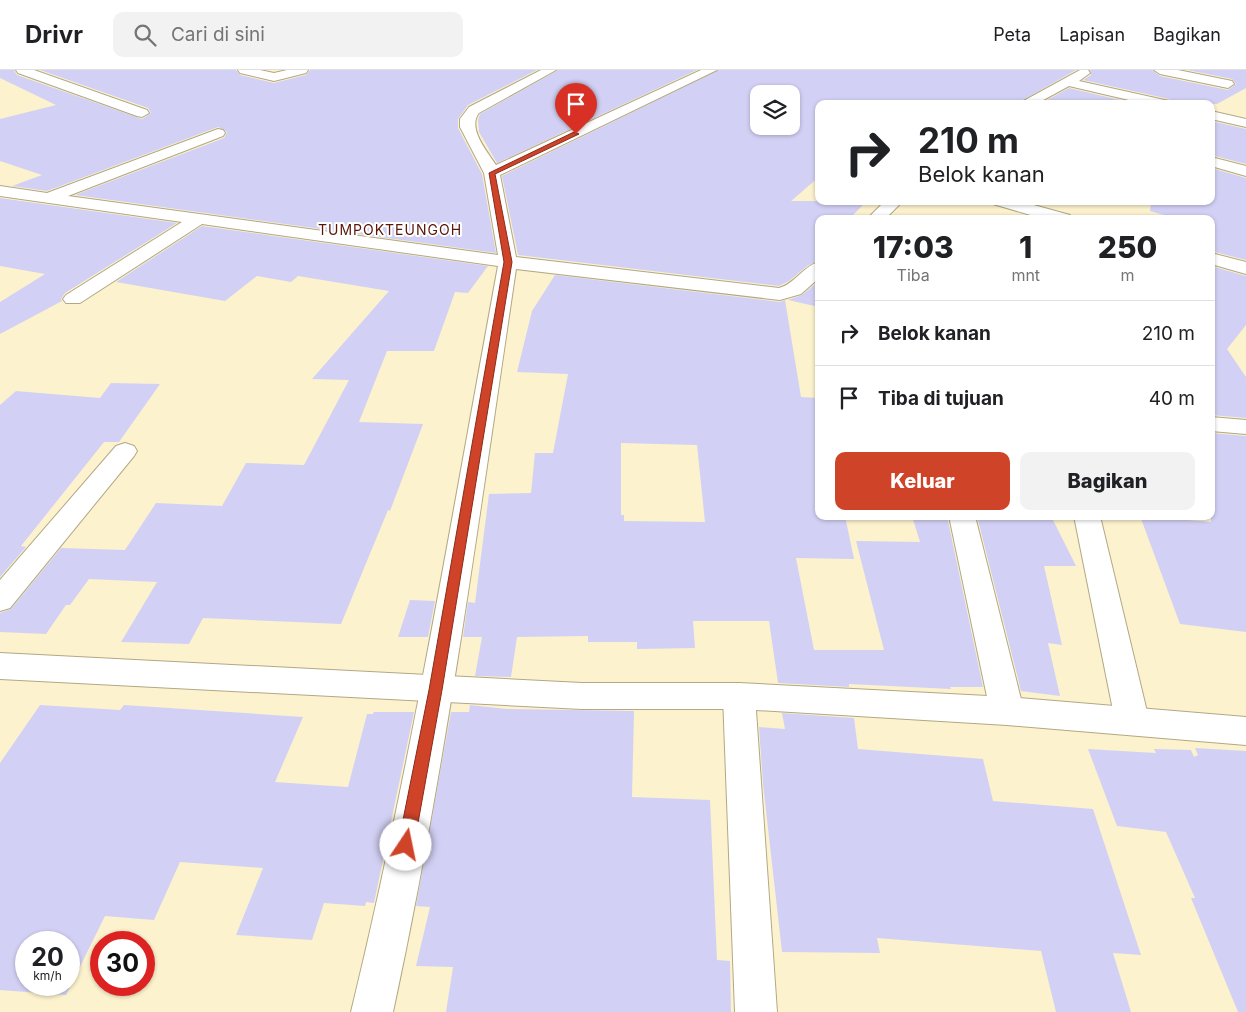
<!DOCTYPE html>
<html lang="id">
<style>
:root{--surface:#fff;--page:#f2f2f2;--text:#202124;--muted:#757577;--line:#e0e0e0;--accent:#cf4429}
body{margin:0;font-family:Inter,sans-serif;background:var(--page);color:var(--text);height:100vh;display:flex;flex-direction:column;font-size:19px;white-space:nowrap}
*{box-sizing:border-box;margin:0}
p{font-size:16px;color:var(--muted)}
.icon{flex:none;width:28px;height:28px;fill:none;stroke:currentColor;stroke-width:2;stroke-linecap:round;stroke-linejoin:round}
.map{position:relative;flex:1;overflow:hidden}
.drawer{position:absolute;left:815px;top:145px;width:400px;height:305px;display:flex;flex-direction:column;background:var(--surface);border-radius:10px;box-shadow:0 1px 4px #0004}
.drawer>*{flex:none}
.hud{position:absolute;left:815px;top:30px;width:400px;height:105px;border-radius:10px;box-shadow:0 1px 4px #0004;background:#fff;color:var(--text);overflow:hidden}
.fabs{position:absolute;left:750px;top:15px;display:grid;gap:10px}
.fabs a{display:grid;place-items:center;width:50px;height:50px;border-radius:10px;background:var(--surface);box-shadow:0 1px 4px #0004;font-size:25px}
.speed{position:absolute;left:15px;top:861px;display:flex;gap:10px;font-size:25px;font-weight:700;text-align:center}
.speed>*{display:grid;place-content:center;width:65px;height:65px;border-radius:50%;background:var(--surface);box-shadow:0 1px 4px #0004;line-height:1}
.speed small{font-size:12px;font-weight:400}
.speed .limit{border:8px solid #d22;background:#fff;color:#111}
.pin{position:absolute;display:grid;place-items:center;width:42px;height:42px;color:#fff;margin:-51px -21px;border-radius:50% 50% 50% 0;rotate:-45deg;box-shadow:0 0 5px #0007}
.pin .icon{rotate:45deg}
.me{position:absolute;width:55px;margin:-28px;rotate:11deg;stroke-linejoin:round;filter:drop-shadow(0 0 4px #0008)}
.turn{display:flex;align-items:center;gap:18px;height:105px;padding:0 20px;font-size:22px}
.turn .icon{width:65px;height:65px;stroke-width:2.5}
.turn b{display:block;font-size:35px;line-height:42px}
.eta{display:flex;justify-content:space-evenly;align-items:center;height:85px;text-align:center}
.eta b{font-size:30px;font-weight:800;line-height:35px}
.button{display:flex;gap:10px;margin-top:auto;padding:10px 20px}
.button a{flex:1;height:58px;border-radius:10px;background:var(--accent);color:#fff;font-size:20px;font-weight:800;line-height:58px;text-align:center}
.button a+a{background:var(--page);color:var(--text)}
ul{padding:0;list-style:none}
li{display:flex;align-items:center;gap:15px;height:65px;padding:0 20px;border-top:1px solid var(--line)}
li div{flex:1}
li b{display:block;font-size:19px}
li em{font-style:normal}
header{display:flex;align-items:center;gap:30px;box-sizing:border-box;height:70px;padding:0 25px;background:var(--surface);border-bottom:1px solid var(--line)}
header strong{font-size:24px}
nav{display:flex;gap:28px;margin-inline-start:auto;font-size:18px}
.search{width:350px;height:45px;background:var(--page);display:flex;align-items:center;gap:12px;box-sizing:border-box;padding:0 18px;border-radius:10px;color:var(--muted);font-size:19px}
.map>svg:first-child{display:block}
</style>
<header>
<strong>Drivr</strong>
<div class="search"><svg class="icon" aria-label="search" viewBox="0 0 24 24"><circle cx="10" cy="10" r="6"/><path d="M15 15l6 6"/></svg>Cari di sini</div>
<nav><a>Peta</a><a>Lapisan</a><a>Bagikan</a></nav>
</header>
<div class="map">
<svg width="1246" height="942" viewBox="0 0 1246 942">
<rect width="100%" height="100%" fill="#fcf2cd"/>
<g fill="#d2d1f5" fill-rule="evenodd">
<path d="M0 0H14L17 5 142 49 151 43 148 38 40 0H236L240 5 274 13 306 5 310 0H537L468 35 458 49V58L482 104 496 183 75 125 224 68 227 62 218 57 47 121 12 116 42 105 0 91V49L56 35 0 8Z"/>
<path d="M558 0H697L497 93 479 62 478 50 480 44Z"/>
<path d="M719 0H1076L1016 34H819V107L791 131H867L849 149H819V190L807 196 789 211 779 216 518 185 502 106ZM759 24H791V56H759Z"/>
<path d="M1090 0H1152L1160 6 1228 20 1236 14 1232 9 1187 0H1246V18L1217 34H1173L1169 29 1083 10 1091 5Z"/>
<path d="M1069 18 1137 34H1040Z"/>
<path d="M1211 51 1246 59V94L1211 85Z"/>
<path d="M1211 98 1246 108V190L1211 181V149H1178L1150 141 1151 131H1211Z"/>
<path d="M0 128 177 153 65 223 61 229 62 231 0 264V232L45 204 0 196Z"/>
<path d="M202 156 488 196 468 223 455 222 434 281H387L359 352 423 354 390 441 388 440 341 554 203 548 189 574 121 572 157 512 89 509 70 535H66L46 564 0 562V543L11 539 61 478 125 480 156 433 222 436 246 393 304 395 349 310 312 309 389 221 298 206 291 212 257 206 225 231 116 212Z"/>
<path d="M1211 196 1246 206V255L1227 279 1246 307V348L1211 345Z"/>
<path d="M555 205 780 232 785 230 801 327 819 328V446H845L854 489 796 488 814 580H884L856 471 920 472 912 446H947L983 617H950L951 619 849 614V617L778 613 769 551H693L695 578 637 579V572H588V566L517 567 511 607 475 606 482 567H463L468 532 475 533 489 424 531 423 535 383H553L568 304 517 302 532 241ZM621 373 697 375 705 452 624 451V445H621Z"/>
<path d="M819 211V237L788 230 802 225Z"/>
<path d="M111 313 160 314 119 372H104L21 476 26 477 0 507V335L16 321 100 328Z"/>
<path d="M1211 363 1246 366V562L1180 554 1140 446 1211 452Z"/>
<path d="M977 446H1051L1076 496H1044L1062 575 1048 573 1060 626 1021 621Z"/>
<path d="M410 530 435 531 428 567H398Z"/>
<path d="M40 635 120 640 124 635 303 647 275 712 348 717 367 644H373L374 642H414L374 833 366 832 365 836 324 833 312 870 236 865 263 798 180 792 154 850 105 846 66 925 0 920V693ZM26 872H69V915H26Z"/>
<path d="M470 635 507 639 634 641 632 727 710 730 717 890 730 891 731 942H446L453 897 416 896 430 837 416 836 451 642H469Z"/>
<path d="M782 643 854 648 858 679 983 689 993 731 1093 739 1141 885 1113 883 1131 942H1056L1041 881 877 868 880 883 782 882 763 714 759 657 785 659Z"/>
<path d="M1195 678 1246 681V942H1238L1191 828H1195L1166 762 1117 756 1088 679 1156 683 1154 679 1191 680 1194 687 1198 685Z"/>
</g>
<g fill="none" stroke-linecap="round" stroke-linejoin="round">
<g stroke="#b2a884" stroke-width="2">
<g id="minor">
<path d="M16 0H34L147 40 149 43 142 47 137 46 18 3Z"/>
<path d="M238 0H260L274 3 287 0H308L306 3 274 11 240 3Z"/>
<path d="M541 0H556L479 43C467 58 487 81 496 95L701 0H717L500 105 516 187 779 218C795 214 803 196 819 192V208L801 224 780 230 516 199C479 447 446 696 393 942H351C411 696 452 445 498 196L202 154 80 233H66L63 229 66 225 182 152 0 126V116L47 123 218 59 223 60 225 63 223 66 68 126 498 185 484 103 460 57V49L469 37Z"/>
<path d="M1080 0H1088L1090 3 1079 11 1169 31 1171 34H1146L1069 16 1036 34H1018Z"/>
<path d="M1154 0H1178L1232 11 1234 14 1228 18 1160 4Z"/>
<path d="M1211 41 1246 49V57L1211 49Z"/>
<path d="M1211 87 1246 96V106L1211 96Z"/>
<path d="M885 131H903L885 149H867Z"/>
<path d="M991 131H1019L1070 145 1072 149H1044L993 134Z"/>
<path d="M1211 183 1246 192V204L1211 194Z"/>
<path d="M1211 347 1246 350V364L1211 361Z"/>
<path d="M125 373 134 376 137 381 134 386 10 538 0 541V510L116 376Z"/>
<path d="M949 446H975L1024 641 1019 651 1007 655 995 651 990 641Z"/>
<path d="M1074 446H1100L1149 650 1144 660 1132 664 1120 660 1115 650Z"/>
<path d="M739 613 750 617 755 626 777 942H735L723 626 728 617Z"/>
</g>
</g>
<g stroke="#b2a884" stroke-width="2">
<path id="tertiary" d="M0 583 582 613H739L1007 627 1246 647V675L1007 655 739 639H582L0 609Z"/>
</g>
<use href="#minor" fill="#fff" fill-rule="evenodd"/>
<use href="#tertiary" fill="#fff" fill-rule="evenodd"/>
</g>
<path fill="#cf4429" stroke="#872c1b" d="M574 62 579 64 495 104 512 192 442 620 414 775 412 780 406 782 401 780 398 775 429 620 504 192 489 103Z"/>
<g text-anchor="middle" stroke-width="4" stroke-linejoin="round" paint-order="stroke">
<g font-size="14" letter-spacing="1" fill="#591609" stroke="#fff">
<text x="390" y="165">TUMPOKTEUNGOH</text>
</g>
</g>
</svg>
<div class="fabs">
<a><svg class="icon" aria-label="layers" viewBox="0 0 24 24"><path d="M12 4l9 5-9 5-9-5zM3 14l9 5 9-5"/></svg></a>
</div>
<div class="speed"><div>20<small>km/h</small></div><div class="limit">30</div></div>
<div class="pin" style="left:576px;top:64px;background:#d93025"><svg class="icon" aria-label="arrive" viewBox="0 0 24 24"><path d="M6 21V4h12l-3 4 3 4H6"/></svg></div>
<svg class="me" style="left:406px;top:775px" viewBox="-20 -20 40 40"><circle r="19" fill="#fff"/><path d="M0-13L10 11 0 6-10 11z" fill="#cf4429"/></svg>
<div class="hud">
<div class="turn"><svg class="icon" aria-label="right" viewBox="0 0 24 24"><path d="M7 20v-9h11M14 6l5 5-5 5"/></svg><div><b>210 m</b>Belok kanan</div></div>
</div>
<section class="drawer">
<div class="eta">
<div><b>17:03</b><p>Tiba</p></div>
<div><b>1</b><p>mnt</p></div>
<div><b>250</b><p>m</p></div>
</div>
<ul>
<li><svg class="icon" aria-label="right" viewBox="0 0 24 24"><path d="M7 20v-9h11M14 6l5 5-5 5"/></svg><div><b>Belok kanan</b></div><em>210 m</em></li>
<li><svg class="icon" aria-label="arrive" viewBox="0 0 24 24"><path d="M6 21V4h12l-3 4 3 4H6"/></svg><div><b>Tiba di tujuan</b></div><em>40 m</em></li>
</ul>
<div class="button"><a>Keluar</a><a>Bagikan</a></div>
</section>
</div>
